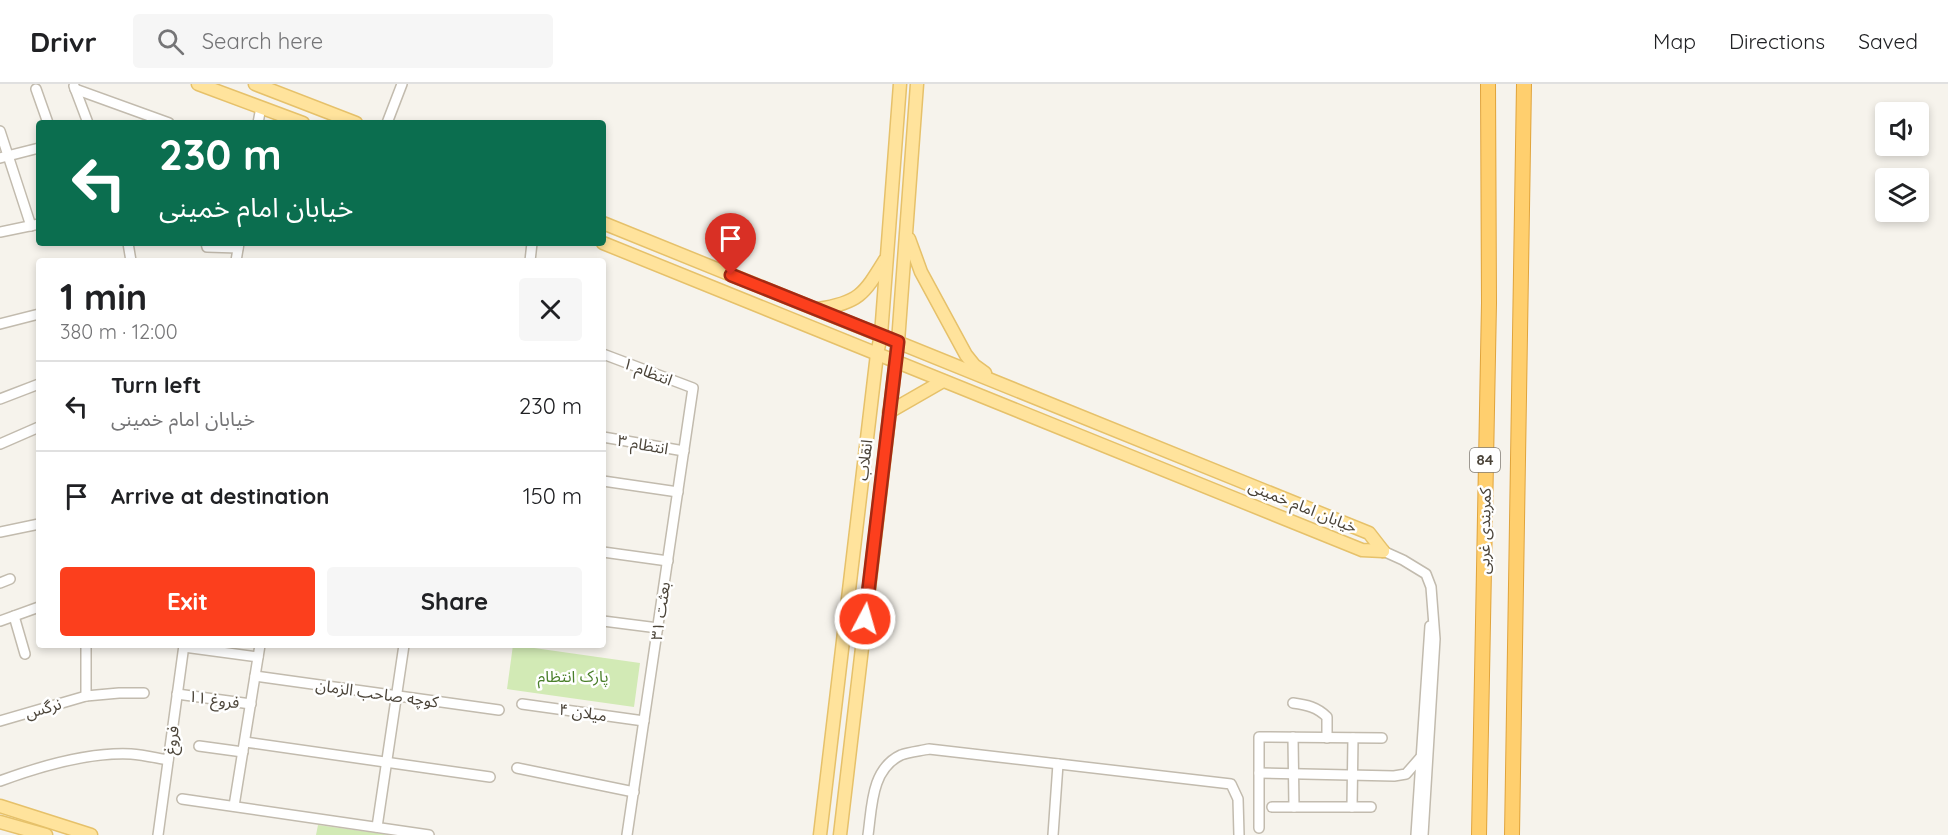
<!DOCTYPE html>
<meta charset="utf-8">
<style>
:root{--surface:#fff;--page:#f6f6f6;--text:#202124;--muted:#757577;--line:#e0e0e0;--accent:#fc3f1d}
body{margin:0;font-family:Quicksand,"Noto Sans Arabic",sans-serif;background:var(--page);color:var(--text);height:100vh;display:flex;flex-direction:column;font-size:22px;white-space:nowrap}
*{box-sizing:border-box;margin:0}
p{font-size:20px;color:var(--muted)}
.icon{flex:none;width:33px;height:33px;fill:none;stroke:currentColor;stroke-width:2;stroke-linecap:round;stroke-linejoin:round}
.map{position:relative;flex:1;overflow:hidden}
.details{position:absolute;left:36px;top:174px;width:570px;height:390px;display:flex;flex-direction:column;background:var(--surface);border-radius:6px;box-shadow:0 3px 9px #0003}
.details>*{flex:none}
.banner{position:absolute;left:36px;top:36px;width:570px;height:126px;border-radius:6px;box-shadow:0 3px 9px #0003;background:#0b6e4f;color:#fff;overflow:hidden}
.controls{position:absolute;left:1875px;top:18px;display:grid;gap:12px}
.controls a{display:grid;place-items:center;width:54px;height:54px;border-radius:6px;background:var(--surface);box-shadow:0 3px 9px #0003;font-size:30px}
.pin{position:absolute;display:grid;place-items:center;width:51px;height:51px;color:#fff;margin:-62px -26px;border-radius:50% 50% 50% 0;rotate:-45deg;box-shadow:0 0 6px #0007}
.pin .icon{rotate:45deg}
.me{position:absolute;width:66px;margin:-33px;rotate:6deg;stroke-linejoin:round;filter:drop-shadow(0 0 4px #0008)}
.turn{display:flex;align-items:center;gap:21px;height:126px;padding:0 24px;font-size:27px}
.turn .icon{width:78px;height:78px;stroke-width:2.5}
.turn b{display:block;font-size:42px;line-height:51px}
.round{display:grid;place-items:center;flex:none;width:63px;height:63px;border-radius:6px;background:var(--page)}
.overview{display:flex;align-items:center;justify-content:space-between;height:102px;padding:0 24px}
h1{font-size:36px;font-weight:700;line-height:45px}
.primary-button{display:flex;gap:12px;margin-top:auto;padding:12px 24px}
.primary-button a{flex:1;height:69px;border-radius:6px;background:var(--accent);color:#fff;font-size:24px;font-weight:700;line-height:69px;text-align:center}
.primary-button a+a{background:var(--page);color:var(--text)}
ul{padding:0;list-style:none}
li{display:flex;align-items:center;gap:18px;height:90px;padding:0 24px;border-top:2px solid var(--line)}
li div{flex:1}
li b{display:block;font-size:22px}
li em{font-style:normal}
header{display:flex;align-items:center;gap:36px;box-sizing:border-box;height:84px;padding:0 30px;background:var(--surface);border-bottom:2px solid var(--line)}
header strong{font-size:28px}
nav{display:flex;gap:33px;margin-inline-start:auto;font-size:21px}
.search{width:420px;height:54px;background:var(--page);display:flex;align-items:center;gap:15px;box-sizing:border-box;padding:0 21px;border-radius:6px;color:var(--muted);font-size:22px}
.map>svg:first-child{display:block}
</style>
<header>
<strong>Drivr</strong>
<div class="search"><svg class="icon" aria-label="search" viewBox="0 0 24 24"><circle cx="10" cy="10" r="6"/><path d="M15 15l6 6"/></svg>Search here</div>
<nav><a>Map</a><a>Directions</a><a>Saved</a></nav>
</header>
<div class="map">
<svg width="1948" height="751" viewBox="0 0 1948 751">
<rect width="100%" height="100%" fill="#f6f3ec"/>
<g fill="#d2eab5">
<path d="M513 561 640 579 634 623 507 605Z"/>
<path d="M318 741 391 751H316Z"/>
</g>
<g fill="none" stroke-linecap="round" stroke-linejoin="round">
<g stroke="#c2bbae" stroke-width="12">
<g id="minor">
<path d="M74 2 88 39"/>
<path d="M36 5 48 39"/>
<path d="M75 5 169 39"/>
<path d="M258 39 261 23"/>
<path d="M387 39 402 0"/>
<path d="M0 47 31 142"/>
<path d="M0 74 39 64"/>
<path d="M0 148 39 140"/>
<path d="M128 159 131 177"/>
<path d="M206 159 207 163 238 164"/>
<path d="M236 177 239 159"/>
<path d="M530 177 532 159"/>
<path d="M0 240 39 230"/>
<path d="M603 270 693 304 627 751"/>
<path d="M0 315 39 300"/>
<path d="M603 353 684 367"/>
<path d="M0 360 39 343"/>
<path d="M603 397 678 408"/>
<path d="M0 448 39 440"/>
<path d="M1383 467 1403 476 1426 490 1431 503 1435 555 1423 751"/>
<path d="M603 468 668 477"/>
<path d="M0 499 10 495"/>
<path d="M14 532 25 570"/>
<path d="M0 537 39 523"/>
<path d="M603 537 658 544"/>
<path d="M184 563 258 573"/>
<path d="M255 592 499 626"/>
<path d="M177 610 251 620"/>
<path d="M86 612V561"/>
<path d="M1293 619C1307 621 1317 623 1327 633V654"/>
<path d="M522 620 644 637"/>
<path d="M0 637 86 612 119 609H144"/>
<path d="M1293 653 1294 723"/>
<path d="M245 658 490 693"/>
<path d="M199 662 243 668"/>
<path d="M517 684 634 708"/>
<path d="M1259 689 1394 692 1406 690 1420 674"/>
<path d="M0 697C38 683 90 668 131 670 144 671 156 674 168 676"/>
<path d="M182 715 429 751"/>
<path d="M234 722 260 561"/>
<path d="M1272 723H1371"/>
<path d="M1352 723 1353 654"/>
<path d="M377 743 404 561"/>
<path d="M1259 744V653L1382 654"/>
<path d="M158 751 184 561"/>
<path d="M868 751C872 723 871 685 901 671 909 668 920 667 929 665L1231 700 1238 715 1239 751"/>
<path d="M1053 751 1058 680"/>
<path d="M1416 751 1430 542"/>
</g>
</g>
<g stroke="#e6c16a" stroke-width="15">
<g id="major">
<path d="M198 0 303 39"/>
<path d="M255 0 356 39"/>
<path d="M603 139 1369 449 1383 467"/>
<path d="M909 155 921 188 966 271 974 281 985 289"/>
<path d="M603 159 1362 466 1383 467"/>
<path d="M818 225C859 219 864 210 885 176"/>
<path d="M889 328 943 297"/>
<path d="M0 722 91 751"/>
<path d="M0 738 46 751"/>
<path d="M820 751 877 270 881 251 900 0"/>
<path d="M840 751 898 258 917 0"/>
</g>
</g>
<g stroke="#e0a43c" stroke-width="16">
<g id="highway">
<path d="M1479 751 1489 219 1488 0"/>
<path d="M1512 751 1524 0"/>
</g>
</g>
<use href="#minor" stroke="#fff" stroke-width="9"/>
<use href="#major" stroke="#ffe39c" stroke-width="12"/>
<use href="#highway" stroke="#ffcf6e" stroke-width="14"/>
</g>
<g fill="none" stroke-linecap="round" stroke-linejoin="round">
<g stroke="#a42913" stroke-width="15">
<path id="route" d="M731 191 898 258 865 535"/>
</g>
<use href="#route" stroke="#fc3f1d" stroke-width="10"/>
</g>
<g text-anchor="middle" stroke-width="5" stroke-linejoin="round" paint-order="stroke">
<rect fill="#fff" stroke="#817c74" stroke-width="1.5" x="1470" y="364" width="30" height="24" rx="4.5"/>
<g font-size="15" font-weight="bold" fill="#4b4439">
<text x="1485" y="381">84</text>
</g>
<g font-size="16" fill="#4b4439" stroke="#fff">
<text transform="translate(648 287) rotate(21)" y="6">انتظام ۱</text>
<text transform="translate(643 360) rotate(10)" y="6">انتظام ۳</text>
<text transform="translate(864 376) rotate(-83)" y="6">انقلاب</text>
<text transform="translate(1303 422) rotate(22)" y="6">خیابان امام خمینی</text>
<text transform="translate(1484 447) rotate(-89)" y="6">کمربندی غربی</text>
<text transform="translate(660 527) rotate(-82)" y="6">بعثت ۳۱</text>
<text transform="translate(377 609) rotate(8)" y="6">کوچه صاحب الزمان</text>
<text transform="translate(214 615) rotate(8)" y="6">فروغ ۱۱</text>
<text transform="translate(43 624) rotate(-16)" y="6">نرگس</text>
<text transform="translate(583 628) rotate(8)" y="6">میلان ۴</text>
<text transform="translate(171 656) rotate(-82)" y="6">فروغ</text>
</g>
<g font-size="16" fill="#4a7f2a" stroke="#fff">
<text x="573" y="598">پارک انتظام</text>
</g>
</g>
</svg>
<div class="controls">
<a><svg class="icon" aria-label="sound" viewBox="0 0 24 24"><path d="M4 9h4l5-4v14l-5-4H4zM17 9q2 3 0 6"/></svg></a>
<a><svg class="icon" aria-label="layers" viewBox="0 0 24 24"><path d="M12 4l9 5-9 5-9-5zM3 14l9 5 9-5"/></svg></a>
</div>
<div class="pin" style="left:731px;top:191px;background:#d93025"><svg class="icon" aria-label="arrive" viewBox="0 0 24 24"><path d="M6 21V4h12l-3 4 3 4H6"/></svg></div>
<svg class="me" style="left:865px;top:535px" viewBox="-20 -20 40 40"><circle r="17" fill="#fc3f1d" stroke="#fff" stroke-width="3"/><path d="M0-11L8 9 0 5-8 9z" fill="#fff"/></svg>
<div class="banner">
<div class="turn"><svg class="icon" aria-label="left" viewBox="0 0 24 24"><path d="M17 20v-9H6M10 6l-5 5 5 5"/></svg><div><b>230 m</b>خیابان امام خمینی</div></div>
</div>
<section class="details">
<div class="overview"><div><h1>1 min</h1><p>380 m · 12:00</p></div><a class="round"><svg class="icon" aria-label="close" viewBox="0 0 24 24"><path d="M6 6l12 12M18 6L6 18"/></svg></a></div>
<ul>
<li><svg class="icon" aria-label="left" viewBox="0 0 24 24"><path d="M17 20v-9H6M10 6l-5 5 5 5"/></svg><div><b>Turn left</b><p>خیابان امام خمینی</p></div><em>230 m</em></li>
<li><svg class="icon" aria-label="arrive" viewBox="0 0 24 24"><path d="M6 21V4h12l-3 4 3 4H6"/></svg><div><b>Arrive at destination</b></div><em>150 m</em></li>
</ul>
<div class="primary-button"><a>Exit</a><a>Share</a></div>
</section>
</div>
